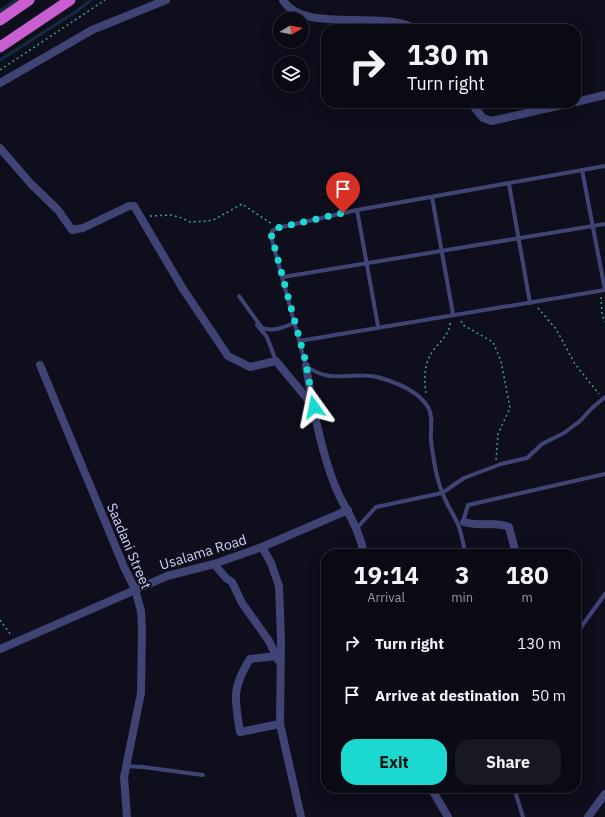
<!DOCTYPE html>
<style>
:root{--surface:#0a0a15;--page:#181822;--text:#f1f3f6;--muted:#999aa0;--line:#2a2b34;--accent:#1bd9d0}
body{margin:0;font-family:"IBM Plex Sans",sans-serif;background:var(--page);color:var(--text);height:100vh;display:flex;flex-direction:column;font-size:15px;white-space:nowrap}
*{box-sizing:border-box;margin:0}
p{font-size:13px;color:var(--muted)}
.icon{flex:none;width:22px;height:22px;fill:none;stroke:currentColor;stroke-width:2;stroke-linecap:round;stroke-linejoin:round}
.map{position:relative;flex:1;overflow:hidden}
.details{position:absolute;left:321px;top:549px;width:260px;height:244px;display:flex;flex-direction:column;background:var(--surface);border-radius:16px;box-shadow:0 4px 16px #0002,0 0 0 1px var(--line)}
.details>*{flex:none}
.top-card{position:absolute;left:321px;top:24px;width:260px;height:84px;border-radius:16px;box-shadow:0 4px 16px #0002,0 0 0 1px var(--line);background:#0a0a15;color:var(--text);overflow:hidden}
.needle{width:26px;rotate:80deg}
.fabs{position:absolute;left:273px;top:12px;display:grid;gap:8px}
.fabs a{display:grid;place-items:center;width:36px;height:36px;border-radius:50%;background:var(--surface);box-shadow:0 4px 16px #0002,0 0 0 1px var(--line);font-size:20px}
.pin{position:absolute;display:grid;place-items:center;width:34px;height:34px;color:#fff;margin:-41px -17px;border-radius:50% 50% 50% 0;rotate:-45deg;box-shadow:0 0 4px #0007}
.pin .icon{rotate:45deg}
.me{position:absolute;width:44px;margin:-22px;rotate:348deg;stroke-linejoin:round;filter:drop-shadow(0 0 3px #0008)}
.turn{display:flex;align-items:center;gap:14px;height:84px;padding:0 20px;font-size:18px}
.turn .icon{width:52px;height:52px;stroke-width:2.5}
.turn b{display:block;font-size:28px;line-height:34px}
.eta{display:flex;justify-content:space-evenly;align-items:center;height:68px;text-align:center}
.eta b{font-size:24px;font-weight:700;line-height:28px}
.cta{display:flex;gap:8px;margin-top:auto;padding:8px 20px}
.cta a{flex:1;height:46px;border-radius:16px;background:var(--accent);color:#111;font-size:16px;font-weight:700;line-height:46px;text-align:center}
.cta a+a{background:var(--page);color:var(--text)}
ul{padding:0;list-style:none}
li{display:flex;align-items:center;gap:12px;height:52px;padding:0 20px}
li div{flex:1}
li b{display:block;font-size:15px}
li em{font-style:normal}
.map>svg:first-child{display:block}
</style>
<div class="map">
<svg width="605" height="817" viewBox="0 0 605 817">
<rect width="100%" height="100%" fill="#0e0e1c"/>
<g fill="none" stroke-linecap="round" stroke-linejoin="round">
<g stroke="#142c40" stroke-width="3">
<path d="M0 11 16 0"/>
<path d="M0 60 77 11 91 0"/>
</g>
<g stroke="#3ba18c" stroke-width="1.5" stroke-dasharray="2 3" stroke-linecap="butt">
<path d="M0 70 105 0"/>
<path d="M150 216 171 215 182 218 190 222 208 221 215 219 242 204 272 224"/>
<path d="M601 297 602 315 605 322"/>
<path d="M538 308 556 329 575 364 599 394"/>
<path d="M461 321 463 325 493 342 501 361 510 408 498 434 496 460"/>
<path d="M426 393C424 381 424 365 431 354 437 343 450 336 450 322"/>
<path d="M0 620 11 635"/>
</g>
<g stroke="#3f4475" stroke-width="4">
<path d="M582 170 605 290"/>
<path d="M509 184 530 303"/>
<path d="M432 197 453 314"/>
<path d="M357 210 378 326"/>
<path d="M283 277 605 224"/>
<path d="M239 296 262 328C274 332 284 327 294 323"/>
<path d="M257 325 267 337 276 361"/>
<path d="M299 341 605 290"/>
<path d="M463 522 468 505 605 474"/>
<path d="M357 528 376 507 442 493 464 478 501 464 527 458 542 444 564 433 580 421 592 408 605 397"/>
<path d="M466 554C463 545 462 536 459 527 455 516 447 506 443 494 436 479 433 457 431 440 430 430 434 417 428 407 418 390 395 382 377 377 350 371 332 385 306 366L272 240V231L277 228 357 210 605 166"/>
<path d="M576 634 605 594"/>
<path d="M125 766 143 767 203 775"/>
<path d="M514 788 523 817"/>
</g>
<g stroke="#3f4475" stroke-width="8">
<path d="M283 0C302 34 382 9 415 29"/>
<path d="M0 83 92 30 166 0"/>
<path d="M576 102 605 95"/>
<path d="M471 103 483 118 492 121 570 103"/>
<path d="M0 148 31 184 58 210 72 230 83 228 129 206H134L183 289 228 356 250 367 276 361 314 407"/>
<path d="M40 365 124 567 135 589 141 611 142 629 141 693 124 777 127 817"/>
<path d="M306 366C312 404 323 461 339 495 349 515 360 531 364 554"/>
<path d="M464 522C478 527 494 521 509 527L516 554"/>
<path d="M262 547 271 563 279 586 281 639 280 724 301 817"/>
<path d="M214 564 226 578 232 582 242 603 269 641 278 660"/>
<path d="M0 649 167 576 214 564 262 547 348 510"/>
<path d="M277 656 250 659C231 689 235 699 240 732L280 724"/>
<path d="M431 788 448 817"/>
<path d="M588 817 605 794"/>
</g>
<g stroke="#c85ecf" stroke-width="11">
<path d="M0 20 29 0"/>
<path d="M0 47 70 0"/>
</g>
</g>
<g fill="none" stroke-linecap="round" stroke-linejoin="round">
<path stroke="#1bd9d0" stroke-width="7" stroke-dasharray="0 12.6" d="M314 407 305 359 271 234 277 228 343 213"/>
</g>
<g text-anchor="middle" stroke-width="4" stroke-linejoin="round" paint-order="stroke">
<g font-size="14" fill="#cfd0f9" stroke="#0e0e1c">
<text transform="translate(129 546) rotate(67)" y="5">Saadani Street</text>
<text transform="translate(203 552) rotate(-17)" y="5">Usalama Road</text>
</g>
</g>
</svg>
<div class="fabs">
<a><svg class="needle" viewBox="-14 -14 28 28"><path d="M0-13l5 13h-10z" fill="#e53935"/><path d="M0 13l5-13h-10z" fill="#999aa0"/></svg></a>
<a><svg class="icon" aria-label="layers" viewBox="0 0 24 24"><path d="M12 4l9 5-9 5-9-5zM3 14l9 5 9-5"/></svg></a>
</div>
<div class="pin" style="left:343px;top:213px;background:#d93025"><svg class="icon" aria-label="arrive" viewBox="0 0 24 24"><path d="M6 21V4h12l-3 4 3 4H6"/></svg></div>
<svg class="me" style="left:314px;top:407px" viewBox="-20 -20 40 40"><path d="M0-17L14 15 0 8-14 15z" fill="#1bd9d0" stroke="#fff" stroke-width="4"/></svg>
<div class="top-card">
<div class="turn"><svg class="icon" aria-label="right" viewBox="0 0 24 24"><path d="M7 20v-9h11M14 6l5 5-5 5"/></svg><div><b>130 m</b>Turn right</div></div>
</div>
<section class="details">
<div class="eta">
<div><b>19:14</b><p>Arrival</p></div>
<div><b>3</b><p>min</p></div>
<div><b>180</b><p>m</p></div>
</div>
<ul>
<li><svg class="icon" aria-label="right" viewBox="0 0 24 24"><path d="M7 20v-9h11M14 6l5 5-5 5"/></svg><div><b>Turn right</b></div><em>130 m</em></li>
<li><svg class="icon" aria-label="arrive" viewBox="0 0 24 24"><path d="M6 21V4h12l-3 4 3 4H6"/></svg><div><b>Arrive at destination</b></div><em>50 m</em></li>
</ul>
<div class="cta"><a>Exit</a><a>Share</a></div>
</section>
</div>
